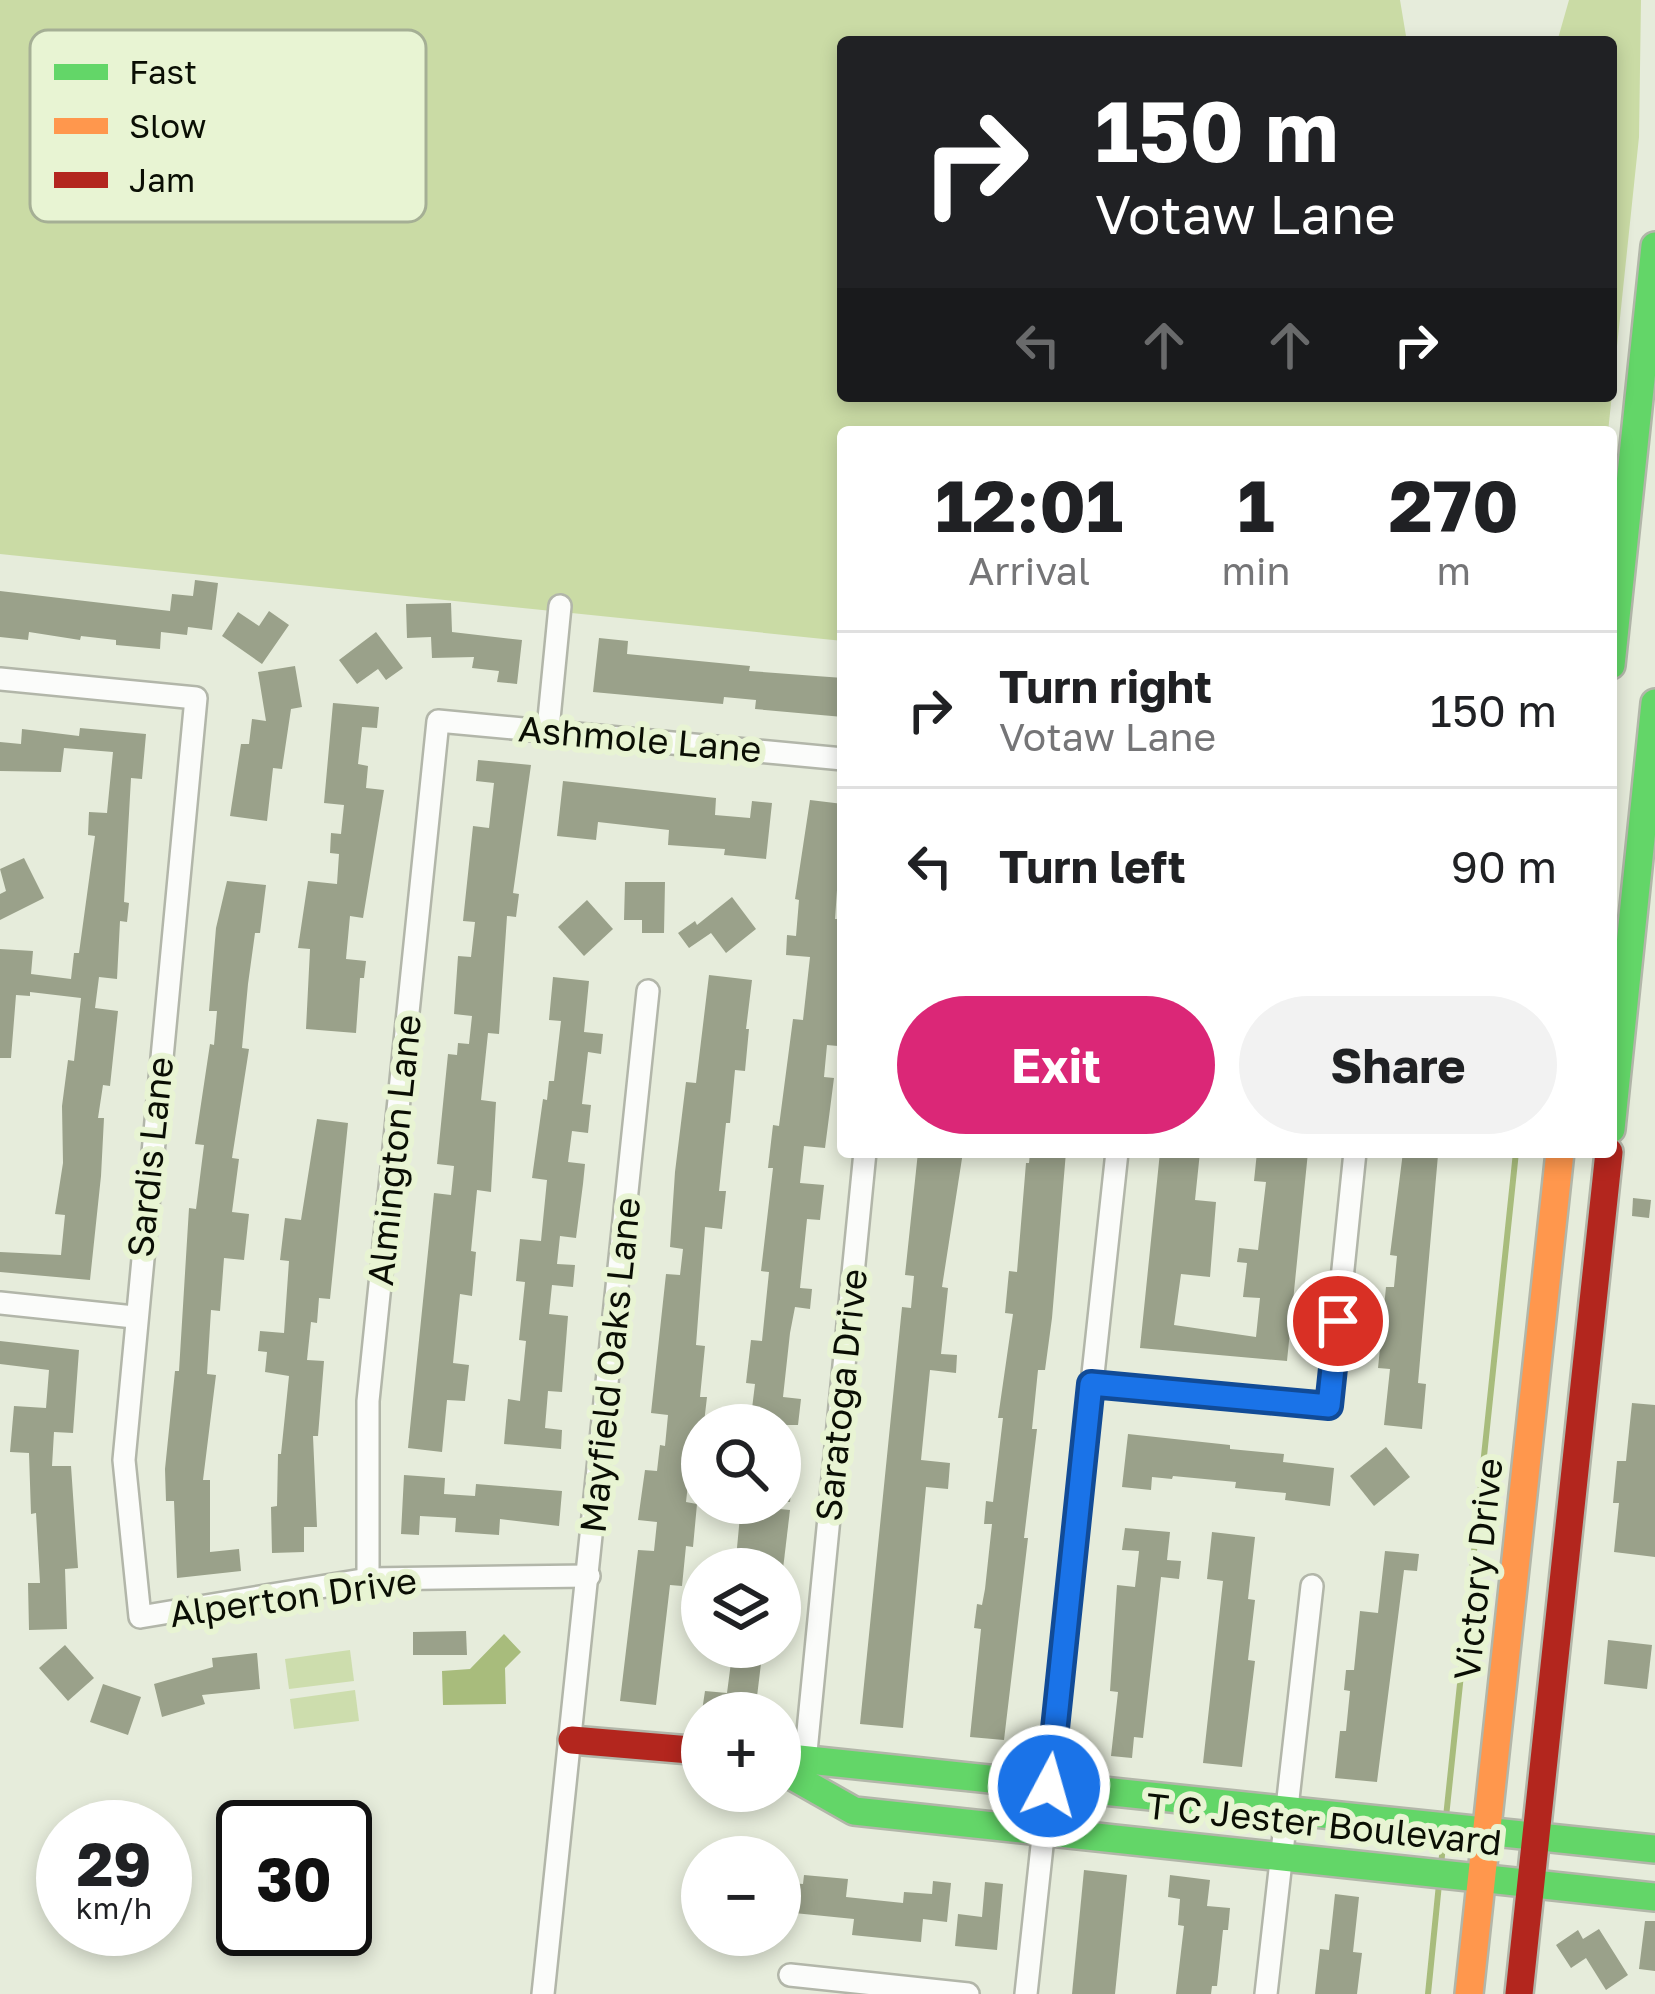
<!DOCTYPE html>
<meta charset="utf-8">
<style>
:root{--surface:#fff;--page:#f2f2f2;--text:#202124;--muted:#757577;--line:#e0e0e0;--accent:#db2777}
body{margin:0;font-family:"Golos Text",sans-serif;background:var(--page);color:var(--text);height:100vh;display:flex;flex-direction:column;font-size:45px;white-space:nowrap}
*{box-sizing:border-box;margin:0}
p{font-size:39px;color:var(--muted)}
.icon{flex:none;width:66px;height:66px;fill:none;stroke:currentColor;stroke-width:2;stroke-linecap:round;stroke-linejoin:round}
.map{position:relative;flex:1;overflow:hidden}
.drawer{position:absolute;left:837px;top:426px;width:780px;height:732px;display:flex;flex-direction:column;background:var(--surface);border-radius:12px;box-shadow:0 6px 18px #0003}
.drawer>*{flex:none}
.top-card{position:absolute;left:837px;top:36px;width:780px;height:366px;border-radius:12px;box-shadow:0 6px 18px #0003;background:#202124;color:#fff;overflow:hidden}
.tools{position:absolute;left:681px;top:1404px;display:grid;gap:24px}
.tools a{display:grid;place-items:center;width:120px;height:120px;border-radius:50%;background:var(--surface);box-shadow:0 6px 18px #0003;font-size:60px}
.speed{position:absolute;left:36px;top:1800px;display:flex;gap:24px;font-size:60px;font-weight:700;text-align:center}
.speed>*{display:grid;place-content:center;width:156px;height:156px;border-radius:50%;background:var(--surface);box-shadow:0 6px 18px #0003;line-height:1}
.speed small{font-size:30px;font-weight:400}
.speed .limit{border:6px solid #111;border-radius:18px;background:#fff;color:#111}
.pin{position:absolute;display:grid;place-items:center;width:102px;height:102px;color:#fff;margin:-51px;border:6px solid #fff;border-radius:50%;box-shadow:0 3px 12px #0007}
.me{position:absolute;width:132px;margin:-66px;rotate:6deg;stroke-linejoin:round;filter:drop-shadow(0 0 9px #0008)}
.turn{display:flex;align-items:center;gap:42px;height:252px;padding:0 60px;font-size:54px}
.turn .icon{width:156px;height:156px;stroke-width:2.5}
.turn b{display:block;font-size:84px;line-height:102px}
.lanes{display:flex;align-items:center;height:114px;padding:0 60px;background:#0003;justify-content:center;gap:60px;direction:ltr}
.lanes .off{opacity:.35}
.eta{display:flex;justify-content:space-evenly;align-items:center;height:204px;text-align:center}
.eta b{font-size:72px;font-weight:700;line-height:84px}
.action{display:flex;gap:24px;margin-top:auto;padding:24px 60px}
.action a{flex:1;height:138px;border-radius:72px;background:var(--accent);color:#fff;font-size:48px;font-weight:700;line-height:138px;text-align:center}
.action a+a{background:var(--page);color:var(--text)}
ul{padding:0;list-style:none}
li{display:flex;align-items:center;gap:36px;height:156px;padding:0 60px;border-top:3px solid var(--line)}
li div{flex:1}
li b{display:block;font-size:45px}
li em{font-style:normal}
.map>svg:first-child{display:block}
</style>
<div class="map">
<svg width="1655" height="1994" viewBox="0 0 1655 1994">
<rect width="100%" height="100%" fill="#e6ecdb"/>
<g fill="#cdddad">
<path d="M350 1650 354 1681 289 1689 285 1659Z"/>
<path d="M355 1690 359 1721 294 1729 290 1699Z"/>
</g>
<path fill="#cadba5" d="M0 0H1400L1407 42H843V396H1611V42H1557L1569 0H1641L1639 137 1608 432H843V641L0 554Z"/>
<path fill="#a8bc7c" d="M504 1634 521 1652 505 1668 506 1704 443 1705 442 1671 470 1669Z"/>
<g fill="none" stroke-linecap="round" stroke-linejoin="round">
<g stroke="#a8bc7c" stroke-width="6">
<path d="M1446 1817 1516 1152"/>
<path d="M1441 1865 1444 1836"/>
<path d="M1428 1994 1439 1884"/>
</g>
</g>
<g fill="#9aa18a">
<path d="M195 580 218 583 212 630 188 627 187 635 161 632 160 649 116 645V640L81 636 80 640 29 632 28 640 0 637V591L170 611 172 594 193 596Z"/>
<path d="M451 603 452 632 522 640 517 684 497 682 499 671 472 668 474 657 432 658 431 637 407 638 406 604Z"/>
<path d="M269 611 289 625 262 664 222 636 238 612 259 626Z"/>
<path d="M376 632 403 668 386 680 378 669 357 684 339 660Z"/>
<path d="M599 638 628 641 627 654 750 666 749 671 843 678V717L755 709 756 700 724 697 723 704 593 692Z"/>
<path d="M295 666 302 707 291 709 282 769 273 768 267 821 230 816 241 744H249L252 719 266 721 258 672Z"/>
<path d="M333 703 379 707 377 728 362 727 358 764 368 766 366 788 384 790 363 918 350 916 346 959 366 961 364 978H360L356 1033 306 1029 310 949 298 948 308 881 337 884 339 854 330 853 331 833 341 834 344 805 324 803Z"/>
<path d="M80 728 146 734 142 779 131 778 124 902 129 903 127 922 120 921 117 979 99 977 95 1008 118 1011 110 1086 103 1085 98 1118H104L101 1176 90 1280 0 1272V1252L61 1255 65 1215 55 1214 63 1163 62 1106 68 1060 74 1061 81 998 30 992V996L16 995 11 1058H0V949L33 951 31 974 71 979 74 953H79L95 836 88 835 89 812 107 813 113 752 64 748 61 772 0 771V742L21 744 22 729 79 736Z"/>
<path d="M478 760 531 765 513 893 519 894 516 917 507 916 499 1034 488 1033 481 1100 496 1102 491 1192 477 1190 471 1251 476 1252 472 1296 460 1294 453 1363 469 1365 465 1401 447 1400 442 1452 408 1448 434 1193 451 1195 454 1166 437 1164 448 1054 457 1055 458 1043 469 1044 472 1016 454 1014 458 956 471 957 475 922 463 921 473 826 489 828 494 783 476 781Z"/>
<path d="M563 781 716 798 715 815 750 818 752 801 772 803 766 859 724 855 725 849 668 845 669 830 598 822 596 840 557 836Z"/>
<path d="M810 800 843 804 835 919H843V994L838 1046 827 1045 824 1077 834 1078 825 1148 804 1146 800 1183 824 1185 820 1220 807 1219 800 1288 812 1289 810 1309 795 1307 790 1333 783 1397 801 1399 798 1425H750L755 1384 746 1383 751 1340 762 1341 769 1272 761 1271 773 1168H768L773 1125 779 1126 793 1019 803 1020 810 957 786 955 787 935 796 936 799 900 795 899Z"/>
<path d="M24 858 44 898 0 920V894L6 891 0 869Z"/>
<path d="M227 881 266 885 260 933H255L248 984 242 1048 249 1049 232 1158 239 1159 232 1212 249 1214 244 1260 224 1258 220 1311 211 1310 207 1374 216 1375 203 1480H210V1552L239 1549 241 1571 177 1578 174 1501H166L165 1469 175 1371H179L189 1208 196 1209 204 1145 195 1144 210 1044 214 1045 217 1011H209L216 928Z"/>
<path d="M625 882H665L664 933H642V920H624Z"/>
<path d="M732 897 756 929 726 953 711 933 689 948 678 933 695 921 697 925Z"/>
<path d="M587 900 613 929 584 956 558 927Z"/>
<path d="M709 975 752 980 746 1029H749L745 1071 735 1070 730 1123H726L719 1191H726L722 1229 705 1227 696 1345 705 1346 700 1397H707L702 1440 693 1439 686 1502 697 1504 693 1547 686 1546 682 1586 670 1585 656 1705 620 1701 638 1550 654 1551 657 1522 638 1520 645 1470 657 1471 660 1445 665 1446 668 1415 651 1413 666 1274 680 1275 683 1249 670 1247 675 1172 686 1082 696 1083Z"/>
<path d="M553 977 589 981 584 1032 603 1034 601 1054 588 1052 582 1104 591 1105 588 1133 572 1131 568 1162 585 1164 583 1184 576 1238 560 1236 557 1264 575 1265 573 1287 552 1285 549 1314 568 1316 562 1392 548 1391 545 1428 562 1430 561 1449 504 1444 508 1399 520 1401 526 1341 519 1340 525 1282 516 1281 520 1239 541 1241 547 1180 532 1178 543 1099 547 1100 549 1081H554L561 1021 549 1020Z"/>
<path d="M317 1119 348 1123 330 1299 319 1298 317 1323 311 1322 307 1360 324 1361 318 1436H313L317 1527H304V1552L272 1553 271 1507 277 1506 278 1454H281L289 1376 265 1372 267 1352 258 1351 260 1331 284 1333 289 1261 280 1260 285 1218 301 1220Z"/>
<path d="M918 1152H963L942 1287 948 1288 941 1354 957 1355 956 1373 930 1370 921 1460 950 1463 948 1489 926 1487 903 1728 860 1724 902 1307 911 1308 914 1276 905 1275Z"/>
<path d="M1030 1152H1066L1052 1318 1045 1370H1038L1032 1429H1037L1024 1538H1028L1004 1740 970 1737 981 1629 974 1628 977 1604 982 1605 985 1589 992 1524H984L986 1501 993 1502 1003 1418H998L1013 1314 1005 1313 1009 1271 1017 1272 1026 1163H1029Z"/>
<path d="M1160 1152H1200L1195 1200 1216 1202 1210 1277 1181 1274 1174 1325 1256 1337 1260 1298 1243 1297 1247 1263 1237 1262 1239 1248 1258 1250 1266 1182 1254 1181 1257 1152H1308L1287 1361 1140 1348Z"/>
<path d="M1403 1152 1438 1155 1418 1383 1426 1384 1422 1429 1384 1425 1390 1369 1378 1368 1386 1287H1394L1397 1256 1390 1255Z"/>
<path d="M1633 1198 1651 1200 1649 1218 1632 1216Z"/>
<path d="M0 1341 79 1350 73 1433 54 1432 52 1466H71L78 1568 65 1569 67 1629 29 1630 28 1583H40L36 1513 31 1514 29 1453 10 1452 14 1406 46 1408 49 1370 0 1364Z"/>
<path d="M1632 1403 1655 1405V1557L1614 1552 1619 1503H1613L1617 1461H1626Z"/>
<path d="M1128 1434 1230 1445V1449L1284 1454 1283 1462 1334 1468 1330 1506 1285 1500 1286 1493 1235 1488 1236 1482 1173 1476 1172 1479 1152 1477 1151 1490 1122 1487Z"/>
<path d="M1386 1447 1410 1477 1374 1506 1350 1476Z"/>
<path d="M780 1452 795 1453 790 1502H780Z"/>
<path d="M404 1475 445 1478 444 1494 475 1496 476 1484 562 1491 559 1526 500 1519 499 1535 455 1532 456 1518 420 1516 419 1535 401 1534Z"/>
<path d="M741 1505 790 1510 783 1569H735Z"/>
<path d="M1125 1528 1170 1532 1167 1560 1181 1561 1179 1579 1161 1577 1143 1738 1134 1737 1132 1758 1111 1756 1118 1692 1110 1691 1117 1585 1135 1587 1139 1551 1122 1550Z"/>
<path d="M1212 1532 1255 1537 1248 1599 1255 1600 1248 1660 1255 1661 1242 1767 1203 1763 1223 1581 1207 1579Z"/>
<path d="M1385 1551 1419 1554 1417 1571 1404 1570 1377 1782 1335 1778 1340 1731H1346L1350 1691 1344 1690 1346 1670H1354L1360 1611 1378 1613Z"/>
<path d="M466 1631 467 1655H413V1632Z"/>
<path d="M1608 1640 1652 1645 1647 1689 1604 1684Z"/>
<path d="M65 1645 94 1678 68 1701 39 1668Z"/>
<path d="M733 1647H763L755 1713 702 1711 705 1691 727 1693Z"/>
<path d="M257 1653 260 1689 202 1695 205 1704 162 1717 154 1684 213 1667 212 1658Z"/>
<path d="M103 1684 141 1697 128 1735 90 1722Z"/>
<path d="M1084 1870 1127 1875 1115 1994H1072Z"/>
<path d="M804 1875 848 1879 846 1897 903 1903 904 1892 932 1894 933 1881 951 1883 947 1922 923 1919 921 1942 852 1935 854 1919 794 1913 793 1919 780 1918V1882L803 1884Z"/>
<path d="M1170 1875 1210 1880 1207 1906 1230 1908 1228 1930H1223L1217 1986H1212L1211 1994H1176L1184 1926 1178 1925 1180 1899 1168 1897Z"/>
<path d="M985 1882 1003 1884 997 1950 955 1946 958 1914 982 1917Z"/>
<path d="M1335 1894 1359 1897 1353 1952 1362 1953 1357 1994H1315L1320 1949 1329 1950Z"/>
<path d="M1645 1921H1655V1971L1639 1969Z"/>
<path d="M1599 1929 1628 1975 1606 1990 1586 1958 1571 1968 1556 1945 1578 1930 1583 1939Z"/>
</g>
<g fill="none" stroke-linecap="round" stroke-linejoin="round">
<g stroke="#b2b6a9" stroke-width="26">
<g id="street">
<path d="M0 679 196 698 124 1460 140 1617 368 1579 589 1576"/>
<path d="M548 729 560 606"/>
<path d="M0 1303 134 1317"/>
<path d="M1091 1384 1329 1406 1355 1152"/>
<path d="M368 1579V1401L438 721 843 759"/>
<path d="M804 1772 865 1152"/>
<path d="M790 1975 968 1994"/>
<path d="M543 1994 648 991"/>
<path d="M1026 1994 1117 1152"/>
<path d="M1266 1994 1312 1586"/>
</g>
</g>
<g stroke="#b2b6a9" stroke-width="32">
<g id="fast">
<path d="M1611 665 1655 246"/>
<path d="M1611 1129 1655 703"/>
<path d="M780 1757 1655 1849"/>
<path d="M780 1769 854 1811 1655 1897"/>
</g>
</g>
<g stroke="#b2b6a9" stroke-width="32">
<path id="slow" d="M1469 1994 1560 1152"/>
</g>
<g stroke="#b2b6a9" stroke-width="32">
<g id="jam">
<path d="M572 1740 702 1751"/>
<path d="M1519 1994 1609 1152"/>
</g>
</g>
<use href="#street" stroke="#fbfcfa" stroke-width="21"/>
<use href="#fast" stroke="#63d668" stroke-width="27"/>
<use href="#slow" stroke="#ff974d" stroke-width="27"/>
<use href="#jam" stroke="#b3261e" stroke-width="27"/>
</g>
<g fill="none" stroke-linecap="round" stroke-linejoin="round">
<g stroke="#114b97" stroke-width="30">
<path id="route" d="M1049 1786 1091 1384 1329 1406 1338 1321"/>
</g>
<use href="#route" stroke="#1a73e8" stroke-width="21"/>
</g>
<g text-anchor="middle" stroke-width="12" stroke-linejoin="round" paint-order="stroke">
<g font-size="36" fill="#0a0e04" stroke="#e8f4d3">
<text transform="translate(640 739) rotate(5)" y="13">Ashmole Lane</text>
<text transform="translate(394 1150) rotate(-84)" y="13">Almington Lane</text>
<text transform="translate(150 1157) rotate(-84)" y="13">Sardis Lane</text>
<text transform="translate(610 1365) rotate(-84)" y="13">Mayfield Oaks Lane</text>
<text transform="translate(841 1395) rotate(-84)" y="13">Saratoga Drive</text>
<text transform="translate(1478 1569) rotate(-84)" y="13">Victory Drive</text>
<text transform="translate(293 1597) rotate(-8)" y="13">Alperton Drive</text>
<text transform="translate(1324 1824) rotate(6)" y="13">T C Jester Boulevard</text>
</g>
</g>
<rect x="30" y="30" width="396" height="192" rx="18" fill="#e8f4d3" stroke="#a5af95" stroke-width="3"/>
<rect x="54" y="64" width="54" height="16" fill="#63d668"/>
<rect x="54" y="118" width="54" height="16" fill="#ff974d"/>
<rect x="54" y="172" width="54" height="16" fill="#b3261e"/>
<g font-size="33" fill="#0a0e04">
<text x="129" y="84">Fast</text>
<text x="129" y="138">Slow</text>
<text x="129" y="192">Jam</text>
</g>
</svg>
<div class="tools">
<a><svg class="icon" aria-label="search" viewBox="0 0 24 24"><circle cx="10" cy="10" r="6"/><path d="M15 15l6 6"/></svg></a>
<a><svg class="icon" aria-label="layers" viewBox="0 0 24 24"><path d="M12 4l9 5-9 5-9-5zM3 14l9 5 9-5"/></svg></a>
<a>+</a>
<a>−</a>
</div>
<div class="speed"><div>29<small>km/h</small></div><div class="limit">30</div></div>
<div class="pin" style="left:1338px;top:1321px;background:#d93025"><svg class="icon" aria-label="arrive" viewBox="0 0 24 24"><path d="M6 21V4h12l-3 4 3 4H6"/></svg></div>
<svg class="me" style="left:1049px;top:1786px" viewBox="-20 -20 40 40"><circle r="17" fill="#1a73e8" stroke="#fff" stroke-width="3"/><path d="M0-11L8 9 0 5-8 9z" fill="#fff"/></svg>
<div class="top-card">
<div class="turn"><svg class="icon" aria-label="right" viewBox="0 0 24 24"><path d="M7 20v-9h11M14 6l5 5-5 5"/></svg><div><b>150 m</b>Votaw Lane</div></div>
<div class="lanes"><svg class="icon off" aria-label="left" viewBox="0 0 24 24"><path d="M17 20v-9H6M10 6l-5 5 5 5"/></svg><svg class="icon off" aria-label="ahead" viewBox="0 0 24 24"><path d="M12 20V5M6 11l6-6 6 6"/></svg><svg class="icon off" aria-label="ahead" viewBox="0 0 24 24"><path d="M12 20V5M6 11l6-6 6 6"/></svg><svg class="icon" aria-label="right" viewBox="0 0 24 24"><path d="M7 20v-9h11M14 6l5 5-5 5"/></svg></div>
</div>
<section class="drawer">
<div class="eta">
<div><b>12:01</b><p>Arrival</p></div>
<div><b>1</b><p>min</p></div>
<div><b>270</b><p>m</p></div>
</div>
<ul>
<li><svg class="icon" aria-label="right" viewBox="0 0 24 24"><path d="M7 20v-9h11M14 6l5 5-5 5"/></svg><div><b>Turn right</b><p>Votaw Lane</p></div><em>150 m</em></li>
<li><svg class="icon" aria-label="left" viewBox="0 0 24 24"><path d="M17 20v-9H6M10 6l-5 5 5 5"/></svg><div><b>Turn left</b></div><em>90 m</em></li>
</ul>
<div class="action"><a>Exit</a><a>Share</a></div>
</section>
</div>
